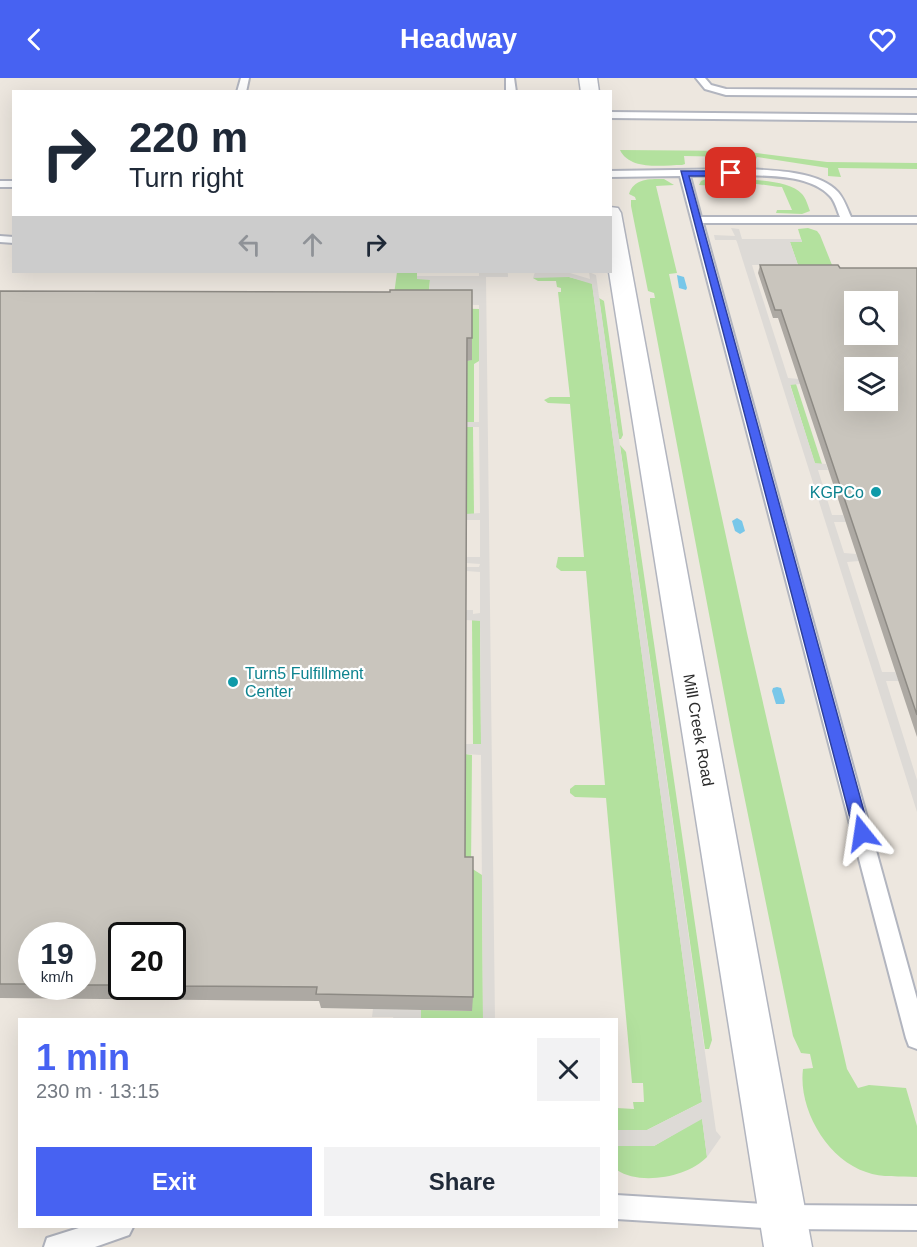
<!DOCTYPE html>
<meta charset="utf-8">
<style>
:root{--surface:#fff;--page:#f2f2f3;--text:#1f2937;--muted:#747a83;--accent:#4762f2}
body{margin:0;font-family:Helvetica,sans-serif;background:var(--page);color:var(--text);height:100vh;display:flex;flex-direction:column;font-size:22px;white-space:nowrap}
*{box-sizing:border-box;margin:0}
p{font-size:20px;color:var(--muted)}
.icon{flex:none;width:33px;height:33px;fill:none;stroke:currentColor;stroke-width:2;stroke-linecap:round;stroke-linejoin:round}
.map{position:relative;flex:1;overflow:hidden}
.drawer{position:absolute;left:18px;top:940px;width:600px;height:210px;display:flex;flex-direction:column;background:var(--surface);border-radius:0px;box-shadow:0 6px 24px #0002}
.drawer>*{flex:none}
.hud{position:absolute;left:12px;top:12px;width:600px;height:183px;border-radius:0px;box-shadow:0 6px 24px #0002;background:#fff;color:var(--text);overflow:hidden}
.controls{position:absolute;left:844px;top:213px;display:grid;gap:12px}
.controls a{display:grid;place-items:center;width:54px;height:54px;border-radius:0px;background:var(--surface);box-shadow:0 6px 24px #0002;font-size:30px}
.speed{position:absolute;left:18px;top:844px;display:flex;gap:12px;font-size:30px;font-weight:700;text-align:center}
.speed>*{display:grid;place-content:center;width:78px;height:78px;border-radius:50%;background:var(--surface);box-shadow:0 6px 24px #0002;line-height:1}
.speed small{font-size:15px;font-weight:400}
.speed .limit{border:3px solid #111;border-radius:9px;background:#fff;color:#111}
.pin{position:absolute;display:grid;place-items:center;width:51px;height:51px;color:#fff;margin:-26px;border-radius:12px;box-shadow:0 3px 9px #0006}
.me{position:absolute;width:66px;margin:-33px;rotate:345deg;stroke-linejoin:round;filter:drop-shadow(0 0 4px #0008)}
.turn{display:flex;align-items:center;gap:21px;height:126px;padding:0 18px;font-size:27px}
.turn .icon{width:78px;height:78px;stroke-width:2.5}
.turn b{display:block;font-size:42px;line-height:51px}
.lanes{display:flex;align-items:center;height:57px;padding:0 18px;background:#0003;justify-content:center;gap:30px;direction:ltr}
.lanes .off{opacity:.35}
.round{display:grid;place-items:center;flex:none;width:63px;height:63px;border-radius:0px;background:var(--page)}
.head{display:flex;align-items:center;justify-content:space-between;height:102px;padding:0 18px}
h1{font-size:36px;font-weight:800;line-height:45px;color:var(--accent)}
.primary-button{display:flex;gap:12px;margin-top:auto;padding:12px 18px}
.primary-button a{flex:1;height:69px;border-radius:0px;background:var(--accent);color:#fff;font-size:24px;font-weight:800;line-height:69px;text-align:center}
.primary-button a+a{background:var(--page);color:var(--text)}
header{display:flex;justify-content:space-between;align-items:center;height:78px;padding:0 18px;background:var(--accent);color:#fff;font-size:27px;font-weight:800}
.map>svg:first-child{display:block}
</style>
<header><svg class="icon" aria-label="back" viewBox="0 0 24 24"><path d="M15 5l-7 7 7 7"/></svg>Headway<svg class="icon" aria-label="heart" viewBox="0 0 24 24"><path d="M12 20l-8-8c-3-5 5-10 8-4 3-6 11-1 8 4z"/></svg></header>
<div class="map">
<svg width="917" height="1169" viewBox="0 0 917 1169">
<rect width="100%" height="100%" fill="#ede7df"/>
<g fill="#b3e19e">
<path d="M620 72 741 73 827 84 917 85V91L838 90 841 99 828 98V90L757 79 753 88 739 86 737 79 684 78 685 86 682 87C663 87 630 93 620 72Z"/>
<path d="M664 101 674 107 656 108 677 195 669 196 747 555 847 991 858 1010 869 1007 906 1010 917 1048V1099C901 1098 882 1100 866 1094 827 1081 798 1031 803 991L813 990 810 976 801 975 793 958 734 668 650 224V220H655L654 215 648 213 631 128V122H636L635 119 629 116C634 100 650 101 664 101Z"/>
<path d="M706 101C730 102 785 98 802 116 806 120 808 128 810 133L802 136 776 135 777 132H792L782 109C768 109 746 101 735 109L699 107 701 103Z"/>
<path d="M808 150 817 153 820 157 832 187H798L790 164H802L798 151Z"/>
<path d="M397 194H417V201H430L428 225 393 224Z"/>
<path d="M538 198 569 199 592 205 702 1024 647 1052H617V1030L634 1031 633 1024H644L643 1005H632L606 720 575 719 570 715V711L575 707H605L586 493H561L556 489 558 479H584L570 326 548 325 544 322 550 319H570L558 214H561V210L557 209 556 203H538L533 200Z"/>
<path d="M599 220 604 223 623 357 621 361H619Z"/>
<path d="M442 230 479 231V283L474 286V344H467V283L471 282Z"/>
<path d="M790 306H796L822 386H815Z"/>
<path d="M467 349H473L474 436H466Z"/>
<path d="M620 367 626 374 712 962 709 971H705Z"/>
<path d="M472 542H480L481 666H473Z"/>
<path d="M465 676 472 677 471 790 482 797 483 941 421 940V932L472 933 465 796Z"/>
<path d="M702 1040 707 1079C688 1099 640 1108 617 1092L616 1068H654Z"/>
</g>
<g fill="#dddad6">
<path d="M731 150 739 151 742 161H801L802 164H790L799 190H792L791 187H752L788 300 799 301 800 306 790 307 815 385 826 386 828 392H818L832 437H843L846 444H834L844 475 856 476 859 483 847 484 882 594H895L899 603H886L917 702V734L737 164 736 162H715L714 157 735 158Z"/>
<path d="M479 194H507L508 196V199H486L495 942H483L481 677 465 676V666H481L480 543 466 542V532H473V536L480 535V494L466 493V489H479L480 486 466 485V479H480V442H466V436L480 435 479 349H467V344H479V227L436 226 428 230 430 202 417 201V198H479Z"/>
<path d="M535 194 570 195 590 201 589 194 596 197 716 1053 721 1059 707 1079 702 1041 654 1068H617V1052H647L702 1024 592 206 569 199 533 200Z"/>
<path d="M373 931 421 932V940L394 942 393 939H372Z"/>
</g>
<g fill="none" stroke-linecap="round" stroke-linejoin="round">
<g fill="#78c7e9" fill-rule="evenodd">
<path d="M677 197 684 199 687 210 686 212 679 210Z"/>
<path d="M737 440 742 443 745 453 740 456 735 453 732 443Z"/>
<path d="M777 609 781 610 785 623 784 626H776L772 613 773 610Z"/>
</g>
<g stroke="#b2b5bf" stroke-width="4">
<g id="lane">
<path d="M241 0H249L246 14H237Z"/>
<path d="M506 0H514L516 14H506Z"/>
<path d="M696 0H705L711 7 726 11 917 12V18L726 17 705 11Z"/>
<path d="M610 34 917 37V43L610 40Z"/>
<path d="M740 91C767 92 818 92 838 114 844 121 847 130 851 139H917V145H703L917 921V971L909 968 906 960 680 98 610 99V93ZM740 97C767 98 809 96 830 118 835 123 837 132 840 139H701L690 98Z"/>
<rect x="0" y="103" width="14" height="6"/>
<path d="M0 158 14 159V165L0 164Z"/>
<path d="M616 1117 782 1127 917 1128V1152L782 1151 616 1141Z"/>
<path d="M82 1149H133L129 1157 95 1169H44L47 1160Z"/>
</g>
</g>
<g stroke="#b2b5bf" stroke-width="3">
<g id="street">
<path d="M579 0H597L599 14H581Z"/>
<path d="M610 129 618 130 621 135 812 1169H764L609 194H610Z"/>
</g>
</g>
<use href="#lane" fill="#fff" fill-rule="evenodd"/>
<use href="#street" fill="#fff" fill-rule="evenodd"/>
</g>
<g fill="#ada9a3" fill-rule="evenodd">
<path d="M760 187 840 190H917V659L778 240H773L758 195Z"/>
<path d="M472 212V282L467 283 465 779 473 919 472 933 321 930 319 923 0 920V213L390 214ZM32 858H82V909H32ZM122 858H172V909H122Z"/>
</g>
<g fill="#c9c5bd" stroke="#8d8a84" stroke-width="1.5" fill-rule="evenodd">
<path d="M760 187H838L840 190H917V637L781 232H775ZM855 224H888V256H855ZM855 290H888V322H855Z"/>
<path d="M390 212H472V260H467L465 779H473V919L316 916 317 909 172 908V858H122V907H82V858H32V906H0V213L390 214Z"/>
</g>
<path fill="#4762f2" stroke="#2e409d" stroke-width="1.5" d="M681 93H731L735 95 731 98H689L870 755 867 760 862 762 856 760 854 755Z"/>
<g fill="#0f9aa8" stroke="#fff" stroke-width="2">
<circle cx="876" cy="414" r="6"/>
<circle cx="233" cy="604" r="6"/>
</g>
<g text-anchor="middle" stroke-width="4.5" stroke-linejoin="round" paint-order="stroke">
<g font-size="16" fill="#0d838f" stroke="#fff" text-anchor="end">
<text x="864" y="420">KGPCo</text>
<text x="245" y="601" text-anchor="start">Turn5 Fulfillment<tspan x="245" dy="18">Center</tspan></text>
</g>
<g font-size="16" fill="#2c2c2c" stroke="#fff">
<text transform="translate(699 652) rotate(80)" y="6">Mill Creek Road</text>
</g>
</g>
</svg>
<div class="controls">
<a><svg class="icon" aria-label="search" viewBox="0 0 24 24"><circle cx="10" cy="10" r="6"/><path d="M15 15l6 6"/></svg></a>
<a><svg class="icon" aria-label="layers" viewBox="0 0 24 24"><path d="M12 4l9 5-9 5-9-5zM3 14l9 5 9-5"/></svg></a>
</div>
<div class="speed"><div>19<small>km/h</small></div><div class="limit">20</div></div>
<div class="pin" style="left:731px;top:95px;background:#d93025"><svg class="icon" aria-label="arrive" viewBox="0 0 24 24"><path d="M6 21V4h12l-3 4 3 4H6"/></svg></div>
<svg class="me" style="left:862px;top:755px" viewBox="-20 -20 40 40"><path d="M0-17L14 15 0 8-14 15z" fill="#4762f2" stroke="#fff" stroke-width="4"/></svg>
<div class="hud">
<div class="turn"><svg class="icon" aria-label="right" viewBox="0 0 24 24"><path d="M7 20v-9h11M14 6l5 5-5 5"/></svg><div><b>220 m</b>Turn right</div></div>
<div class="lanes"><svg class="icon off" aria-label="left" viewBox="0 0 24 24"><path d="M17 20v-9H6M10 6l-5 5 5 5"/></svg><svg class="icon off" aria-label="ahead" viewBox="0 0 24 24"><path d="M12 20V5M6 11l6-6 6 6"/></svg><svg class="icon" aria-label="right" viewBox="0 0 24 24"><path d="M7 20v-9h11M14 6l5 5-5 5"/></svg></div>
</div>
<section class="drawer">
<div class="head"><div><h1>1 min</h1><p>230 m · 13:15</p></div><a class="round"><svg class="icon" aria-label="close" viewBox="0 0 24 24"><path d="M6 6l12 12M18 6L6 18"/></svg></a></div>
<div class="primary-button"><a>Exit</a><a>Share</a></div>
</section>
</div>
